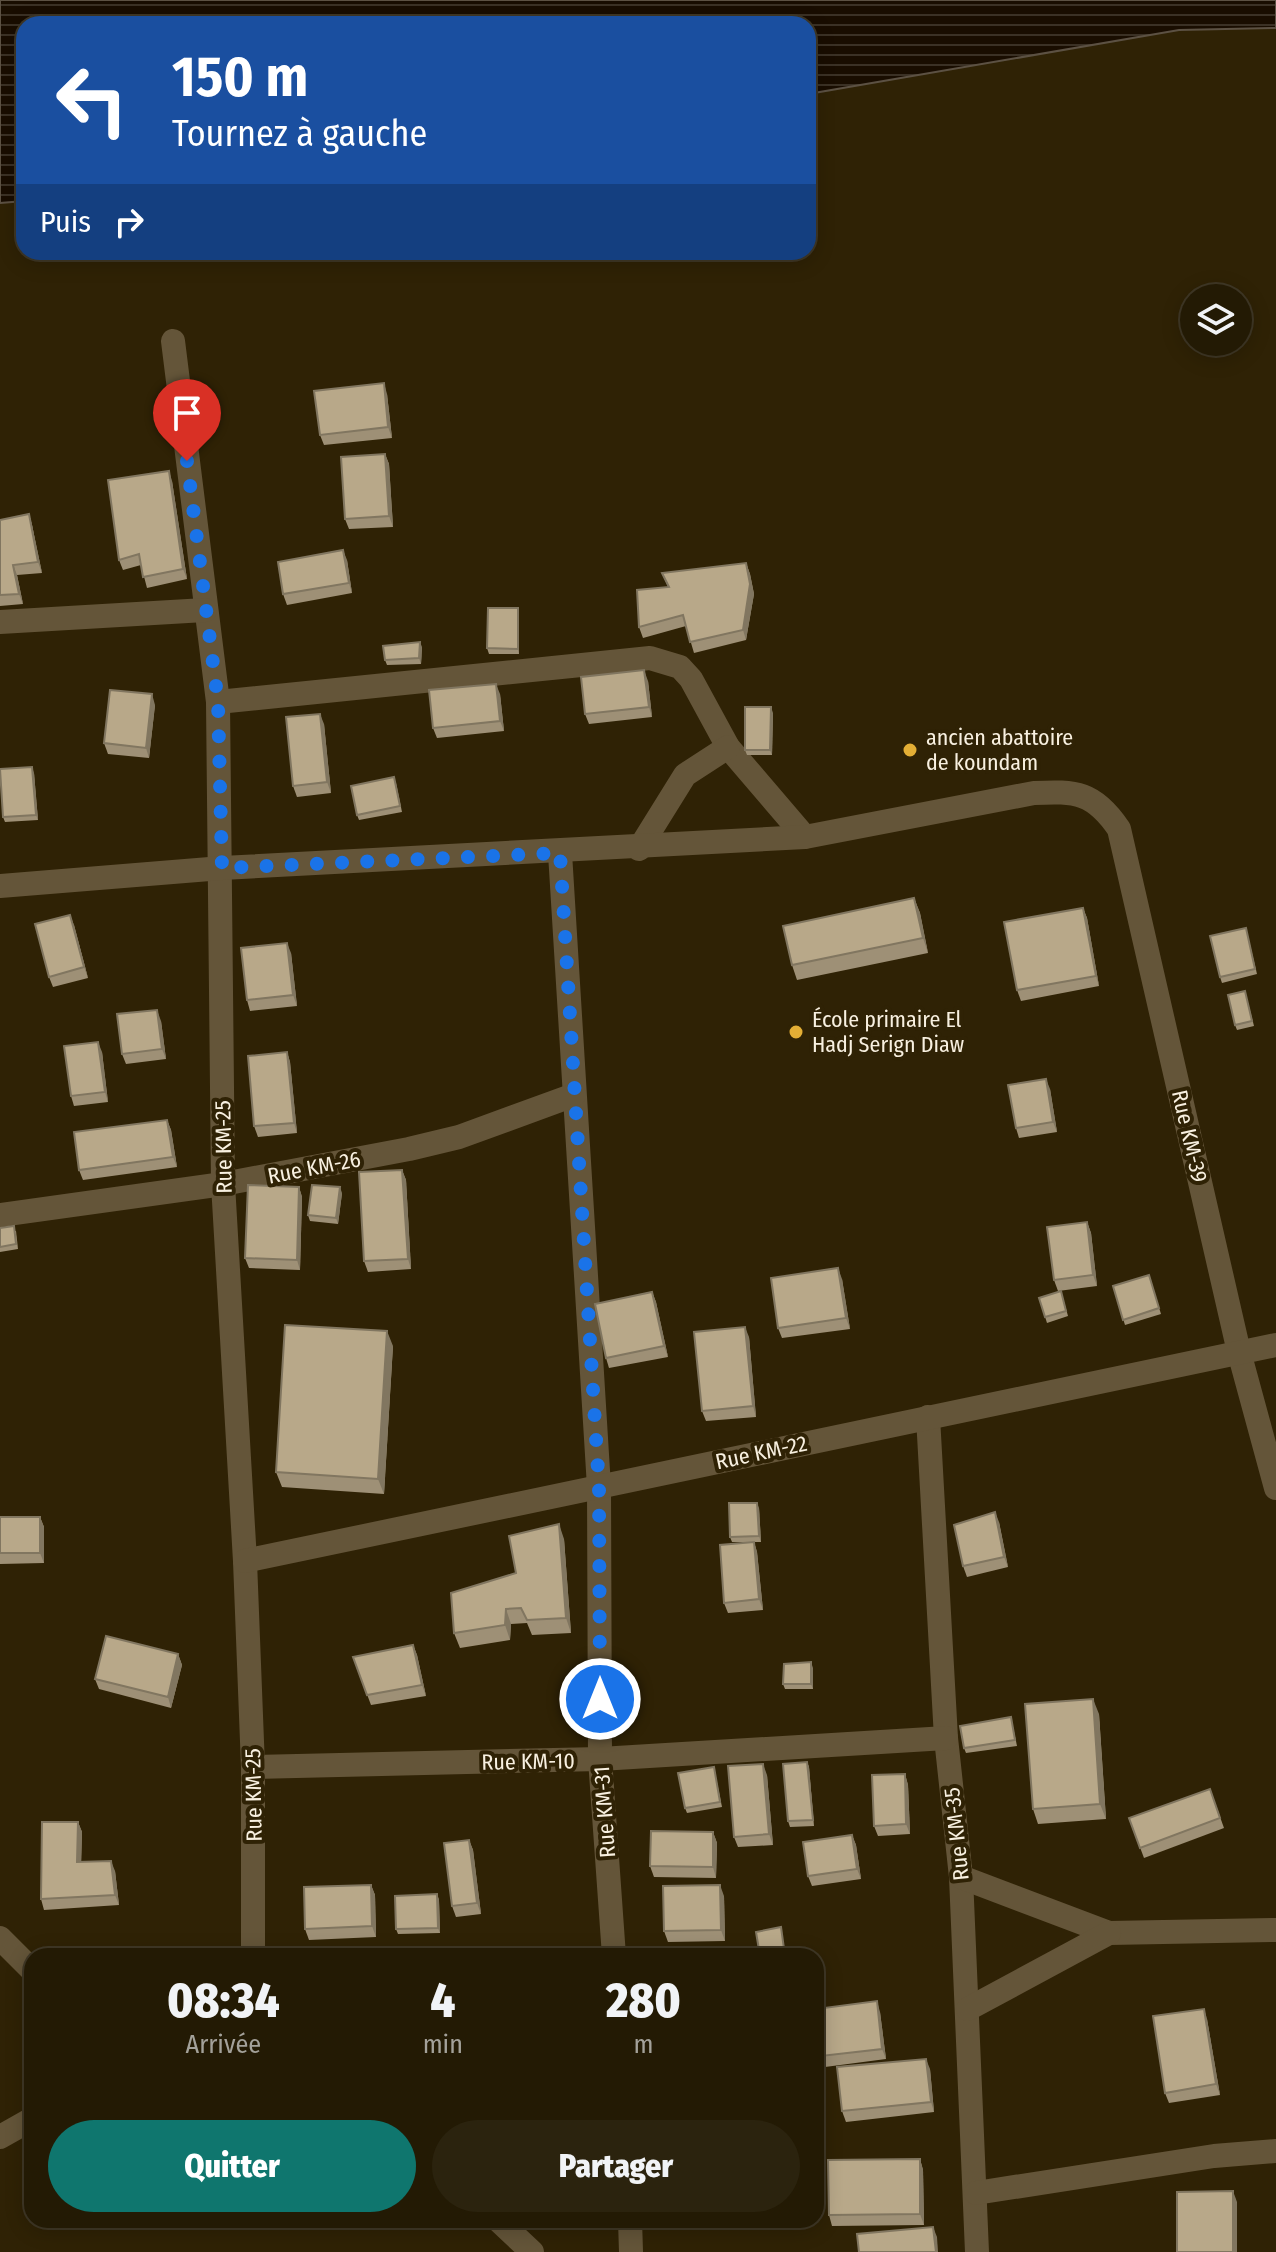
<!DOCTYPE html>
<html lang="fr">
<meta charset="utf-8">
<style>
:root{--surface:#231a04;--page:#2b230e;--text:#f1f3f6;--muted:#a3a19a;--line:#403826;--accent:#0f766e}
body{margin:0;font-family:"Fira Sans Condensed",sans-serif;background:var(--page);color:var(--text);height:100vh;display:flex;flex-direction:column;font-size:30px;white-space:nowrap}
*{box-sizing:border-box;margin:0}
p{font-size:26px;color:var(--muted)}
.icon{flex:none;width:44px;height:44px;fill:none;stroke:currentColor;stroke-width:2;stroke-linecap:round;stroke-linejoin:round}
.map{position:relative;flex:1;overflow:hidden}
.sheet{position:absolute;left:24px;top:1948px;width:800px;height:280px;display:flex;flex-direction:column;background:var(--surface);border-radius:24px;box-shadow:0 4px 20px #0003,0 0 0 2px var(--line)}
.sheet>*{flex:none}
.hud{position:absolute;left:16px;top:16px;width:800px;height:244px;border-radius:24px;box-shadow:0 4px 20px #0003,0 0 0 2px var(--line);background:#1a4fa0;color:#fff;overflow:hidden}
.fabs{position:absolute;left:1180px;top:284px;display:grid;gap:16px}
.fabs a{display:grid;place-items:center;width:72px;height:72px;border-radius:50%;background:var(--surface);box-shadow:0 4px 20px #0003,0 0 0 2px var(--line);font-size:40px}
.pin{position:absolute;display:grid;place-items:center;width:68px;height:68px;color:#fff;margin:-82px -34px;border-radius:50% 50% 50% 0;rotate:-45deg;box-shadow:0 0 8px #0007}
.pin .icon{rotate:45deg}
.me{position:absolute;width:88px;margin:-44px;rotate:0deg;stroke-linejoin:round;filter:drop-shadow(0 0 6px #0008)}
.turn{display:flex;align-items:center;gap:28px;height:168px;padding:0 24px;font-size:36px}
.turn .icon{width:104px;height:104px;stroke-width:2.5}
.turn b{display:block;font-size:56px;line-height:68px}
.then{display:flex;align-items:center;height:76px;padding:0 24px;background:#0003;gap:16px;font-size:30px}
.eta{display:flex;justify-content:space-evenly;align-items:center;height:136px;text-align:center}
.eta b{font-size:48px;font-weight:800;line-height:56px}
.cta{display:flex;gap:16px;margin-top:auto;padding:16px 24px}
.cta a{flex:1;height:92px;border-radius:48px;background:var(--accent);color:#fff;font-size:32px;font-weight:800;line-height:92px;text-align:center}
.cta a+a{background:var(--page);color:var(--text)}
.map>svg:first-child{display:block}
</style>
<div class="map">
<svg width="1276" height="2252" viewBox="0 0 1276 2252">
<defs>
<pattern id="water-rules" width="6" height="5" patternUnits="userSpaceOnUse" patternTransform="scale(2)"><rect width="6" height="5" fill="#190d00"/><path d="M0 2.5h6" fill="none" stroke="#3b3125"/></pattern>
</defs>
<rect width="100%" height="100%" fill="#2f2205"/>
<path fill="url(#water-rules)" stroke="#5c5143" stroke-width="2" d="M0 0H1276V28L1179 30 808 94V24H24V201L0 203Z"/>
<g fill="none" stroke-linecap="round" stroke-linejoin="round">
<g stroke="#645539" stroke-width="24">
<path d="M173 341 218 702 223 1184 245 1561 253 1767V1956"/>
<path d="M0 622 205 610"/>
<path d="M218 702 650 658 680 667 691 679 728 747 805 837"/>
<path d="M639 849 685 775 728 747"/>
<path d="M560 853 599 1487 600 1759 614 1956"/>
<path d="M0 886 222 868 805 837 1034 793C1076 791 1094 792 1119 829L1239 1352 1276 1488"/>
<path d="M0 1215 223 1184 409 1149 459 1137 574 1095"/>
<path d="M928 1417 946 1738 961 1877 977 2252"/>
<path d="M245 1561 1276 1345"/>
<path d="M253 1767 600 1759 946 1738"/>
<path d="M961 1877 1109 1933 1276 1930"/>
<path d="M0 1938 32 1970"/>
<path d="M968 2009 1109 1933"/>
<path d="M0 2137 32 2119"/>
<path d="M976 2193 1214 2156 1276 2151"/>
<path d="M498 2220 532 2252"/>
<path d="M630 2220 631 2252"/>
</g>
</g>
<g fill="#9e9076">
<path d="M387 394 392 438 324 445 320 435Z"/>
<path d="M385 454 389 464 393 527 349 529 345 519Z"/>
<path d="M172 481 187 579 147 588 141 565 123 570 119 560Z"/>
<path d="M29 514 32 525 42 573 17 575 23 604 0 606V520Z"/>
<path d="M347 560 352 593 287 605 283 594Z"/>
<path d="M746 563 750 574 754 594 746 640 694 653 686 626 643 638 639 627 668 587 662 573Z"/>
<path d="M518 608 519 614V654H489L487 648Z"/>
<path d="M422 647 421 664 387 665 385 660Z"/>
<path d="M648 681 652 717 589 724 585 714Z"/>
<path d="M500 694 504 731 437 738 433 728Z"/>
<path d="M155 705 149 758 108 754 104 743Z"/>
<path d="M773 713 772 755H747L745 750Z"/>
<path d="M324 724 331 793 297 797 293 786Z"/>
<path d="M34 773 38 820 5 822 3 817Z"/>
<path d="M396 783 402 812 359 820 357 815Z"/>
<path d="M914 898 920 913 928 953 797 980 792 965Z"/>
<path d="M1083 908 1087 918 1099 986 1021 1001 1017 990Z"/>
<path d="M74 925 88 978 53 987 49 977Z"/>
<path d="M1246 928 1257 974 1222 983 1220 977Z"/>
<path d="M291 953 297 1006 250 1011 247 1000Z"/>
<path d="M1245 991 1254 1026 1237 1030 1235 1025Z"/>
<path d="M161 1021 166 1059 126 1064 122 1054Z"/>
<path d="M102 1052 108 1102 74 1106 71 1096Z"/>
<path d="M287 1052 290 1062 297 1133 258 1137 254 1126Z"/>
<path d="M1050 1089 1057 1132 1019 1138 1016 1128Z"/>
<path d="M167 1120 171 1130 177 1167 83 1180 79 1170Z"/>
<path d="M402 1170 406 1180 411 1269 368 1272 364 1261Z"/>
<path d="M299 1187 302 1197 300 1270 249 1268 245 1258Z"/>
<path d="M342 1193 338 1224 310 1221 308 1215Z"/>
<path d="M1087 1222 1091 1233 1097 1286 1058 1291 1054 1280Z"/>
<path d="M0 1228 16 1231 18 1249 0 1252Z"/>
<path d="M1149 1275 1161 1314 1125 1325 1113 1286Z"/>
<path d="M842 1279 850 1329 782 1338 778 1328Z"/>
<path d="M1061 1291 1068 1316 1047 1323 1039 1298Z"/>
<path d="M652 1292 656 1302 668 1357 609 1368 606 1358Z"/>
<path d="M749 1337 756 1417 706 1421 702 1411Z"/>
<path d="M393 1346 384 1494 282 1487 276 1472Z"/>
<path d="M759 1508 761 1542H732L730 1537Z"/>
<path d="M0 1517H40L44 1527V1563L0 1564Z"/>
<path d="M999 1522 1008 1567 967 1577 963 1566Z"/>
<path d="M564 1539 571 1633 532 1635 527 1623 511 1624 510 1640 460 1648 454 1633 516 1573Z"/>
<path d="M754 1542 757 1552 763 1610 728 1613 724 1603Z"/>
<path d="M413 1645 417 1655 426 1696 371 1705 353 1657Z"/>
<path d="M178 1654 182 1665 171 1708 99 1689 95 1679Z"/>
<path d="M813 1668V1689H785L783 1684Z"/>
<path d="M1099 1714 1106 1819 1038 1824 1033 1809Z"/>
<path d="M1011 1717 1017 1746 966 1753 964 1748Z"/>
<path d="M807 1762 809 1767 814 1826 790 1827 788 1821Z"/>
<path d="M714 1767 722 1807 687 1813 685 1808Z"/>
<path d="M905 1774 908 1785 910 1834 878 1836 874 1826Z"/>
<path d="M767 1775 773 1845 738 1847 734 1837Z"/>
<path d="M1210 1789 1224 1828 1144 1858 1129 1818Z"/>
<path d="M78 1822 82 1832 81 1862 115 1871 119 1905 44 1910 41 1899Z"/>
<path d="M713 1832 717 1843 716 1878 654 1877 650 1866Z"/>
<path d="M852 1835 856 1845 861 1879 812 1886 808 1876Z"/>
<path d="M469 1840 473 1850 481 1914 456 1917 452 1906Z"/>
<path d="M371 1885 375 1895 376 1937 309 1940 305 1929Z"/>
<path d="M437 1894 439 1900 440 1933 398 1934 396 1929Z"/>
<path d="M724 1896 725 1941 668 1942 664 1931Z"/>
<path d="M880 2012 886 2059 825 2067 821 2056Z"/>
<path d="M1207 2019 1220 2095 1169 2103 1165 2093Z"/>
<path d="M930 2069 934 2112 846 2122 842 2111Z"/>
<path d="M920 2159 923 2170 924 2225 832 2226 829 2215Z"/>
</g>
<g fill="#817660">
<path d="M384 383 387 394 392 438 388 427Z"/>
<path d="M385 454 389 464 393 527 389 516Z"/>
<path d="M169 471 172 481 187 579 183 569Z"/>
<path d="M29 514 32 525 42 573 38 562Z"/>
<path d="M343 550 347 560 352 593 349 583Z"/>
<path d="M746 563 750 574 754 594 746 640 743 630Z"/>
<path d="M13 565 17 575 23 604 19 594Z"/>
<path d="M518 608 519 614V654L518 649Z"/>
<path d="M420 642 422 647 421 664 419 658Z"/>
<path d="M644 670 648 681 652 717 649 707Z"/>
<path d="M496 684 500 694 504 731 500 721Z"/>
<path d="M152 694 155 705 149 758 146 748Z"/>
<path d="M771 707 773 713 772 755 770 750Z"/>
<path d="M320 714 324 724 331 793 327 782Z"/>
<path d="M32 767 34 773 38 820 36 815Z"/>
<path d="M914 898 920 913 928 953 923 938Z"/>
<path d="M1083 908 1087 918 1099 986 1096 976Z"/>
<path d="M70 915 74 925 88 978 84 967Z"/>
<path d="M287 943 291 953 297 1006 293 995Z"/>
<path d="M157 1010 161 1021 166 1059 162 1049Z"/>
<path d="M98 1042 102 1052 108 1102 105 1092Z"/>
<path d="M287 1052 290 1062 297 1133 294 1123Z"/>
<path d="M1046 1079 1050 1089 1057 1132 1053 1122Z"/>
<path d="M167 1120 171 1130 177 1167 173 1157Z"/>
<path d="M402 1170 406 1180 411 1269 408 1259Z"/>
<path d="M299 1187 302 1197 300 1270 297 1260Z"/>
<path d="M340 1187 342 1193 338 1224 336 1218Z"/>
<path d="M1087 1222 1091 1233 1097 1286 1093 1275Z"/>
<path d="M838 1268 842 1279 850 1329 846 1318Z"/>
<path d="M652 1292 656 1302 668 1357 664 1346Z"/>
<path d="M745 1327 749 1337 756 1417 753 1406Z"/>
<path d="M387 1331 393 1346 384 1494 378 1479Z"/>
<path d="M757 1503 759 1508 761 1542 759 1536Z"/>
<path d="M995 1512 999 1522 1008 1567 1004 1557Z"/>
<path d="M40 1517 44 1527V1563L40 1553Z"/>
<path d="M559 1524 564 1539 571 1633 566 1618Z"/>
<path d="M754 1542 757 1552 763 1610 759 1599Z"/>
<path d="M506 1609 511 1624 510 1640 505 1625Z"/>
<path d="M413 1645 417 1655 426 1696 422 1685Z"/>
<path d="M178 1654 182 1665 171 1708 168 1697Z"/>
<path d="M811 1662 813 1668V1689L811 1684Z"/>
<path d="M1093 1699 1099 1714 1106 1819 1100 1804Z"/>
<path d="M807 1762 809 1767 814 1826 813 1820Z"/>
<path d="M763 1764 767 1775 773 1845 769 1834Z"/>
<path d="M905 1774 908 1785 910 1834 906 1824Z"/>
<path d="M78 1822 82 1832 81 1872 77 1862Z"/>
<path d="M713 1832 717 1843 716 1878 713 1867Z"/>
<path d="M852 1835 856 1845 861 1879 857 1869Z"/>
<path d="M469 1840 473 1850 481 1914 477 1903Z"/>
<path d="M111 1861 115 1871 119 1905 115 1895Z"/>
<path d="M371 1885 375 1895 376 1937 372 1926Z"/>
<path d="M720 1885 724 1896 725 1941 721 1930Z"/>
<path d="M437 1894 439 1900 440 1933 438 1928Z"/>
<path d="M877 2001 880 2012 886 2059 882 2049Z"/>
<path d="M1204 2009 1207 2019 1220 2095 1216 2084Z"/>
<path d="M926 2059 930 2069 934 2112 931 2102Z"/>
<path d="M920 2159 923 2170 924 2225 920 2214Z"/>
<path d="M1233 2191 1237 2202V2252H1233Z"/>
<path d="M933 2227 937 2237 938 2252H936Z"/>
</g>
<g fill="#b8a889" stroke="#817660" stroke-width="2">
<path d="M384 383 388 427 320 435 314 391Z"/>
<path d="M385 454 389 516 345 519 341 457Z"/>
<path d="M169 471 183 569 143 577 139 554 119 560 108 480Z"/>
<path d="M29 514 38 562 13 565 19 594 0 595V520Z"/>
<path d="M343 550 349 583 283 594 278 562Z"/>
<path d="M746 563 750 584 743 630 690 642 683 615 639 627 637 590 669 587 662 573Z"/>
<path d="M488 608H518V649L487 648Z"/>
<path d="M420 642 419 658 385 660 383 646Z"/>
<path d="M644 670 649 707 585 714 581 677Z"/>
<path d="M496 684 500 721 433 728 429 690Z"/>
<path d="M110 690 152 694 146 748 104 743Z"/>
<path d="M745 707H771L770 750H745Z"/>
<path d="M320 714 327 782 293 786 286 717Z"/>
<path d="M32 767 36 815 3 817 0 769Z"/>
<path d="M394 777 400 806 357 815 351 786Z"/>
<path d="M914 898 923 938 792 965 783 926Z"/>
<path d="M1083 908 1096 976 1017 990 1004 922Z"/>
<path d="M70 915 84 967 49 977 35 924Z"/>
<path d="M1246 928 1255 969 1220 977 1210 936Z"/>
<path d="M287 943 293 995 247 1000 241 948Z"/>
<path d="M1245 991 1252 1021 1235 1025 1228 995Z"/>
<path d="M157 1010 162 1049 122 1054 117 1014Z"/>
<path d="M98 1042 105 1092 71 1096 64 1046Z"/>
<path d="M287 1052 294 1123 254 1126 248 1056Z"/>
<path d="M1046 1079 1053 1122 1016 1128 1008 1085Z"/>
<path d="M167 1120 173 1157 79 1170 74 1132Z"/>
<path d="M402 1170 408 1259 364 1261 359 1172Z"/>
<path d="M248 1185 299 1187 297 1260 245 1258Z"/>
<path d="M312 1185 340 1187 336 1218 308 1215Z"/>
<path d="M1087 1222 1093 1275 1054 1280 1047 1227Z"/>
<path d="M14 1226 16 1244 0 1247V1228Z"/>
<path d="M838 1268 846 1318 778 1328 771 1278Z"/>
<path d="M1149 1275 1159 1308 1123 1320 1113 1286Z"/>
<path d="M1061 1291 1066 1311 1045 1317 1039 1298Z"/>
<path d="M652 1292 664 1346 606 1358 595 1304Z"/>
<path d="M285 1325 387 1331 378 1479 276 1472Z"/>
<path d="M745 1327 753 1406 702 1411 694 1332Z"/>
<path d="M729 1503H757L759 1536 730 1537Z"/>
<path d="M995 1512 1004 1557 963 1566 954 1525Z"/>
<rect x="0" y="1517" width="40" height="36"/>
<path d="M559 1524 566 1618 527 1620 521 1608 506 1609 505 1625 454 1633 451 1593 516 1573 509 1536Z"/>
<path d="M754 1542 759 1599 724 1603 720 1545Z"/>
<path d="M106 1636 178 1654 168 1697 95 1679Z"/>
<path d="M413 1645 422 1685 367 1695 353 1657Z"/>
<path d="M811 1662V1684H783L784 1664Z"/>
<path d="M1093 1699 1100 1804 1033 1809 1025 1704Z"/>
<path d="M1011 1717 1015 1740 964 1748 960 1726Z"/>
<path d="M807 1762 813 1820 788 1821 783 1764Z"/>
<path d="M763 1764 769 1834 734 1837 728 1766Z"/>
<path d="M714 1767 720 1802 685 1808 678 1773Z"/>
<path d="M905 1774 906 1824 874 1826 872 1775Z"/>
<path d="M1210 1789 1220 1818 1140 1848 1129 1818Z"/>
<path d="M42 1822H78L77 1862 111 1861 115 1895 41 1899Z"/>
<path d="M651 1831 713 1832V1867L650 1866Z"/>
<path d="M852 1835 857 1869 808 1876 803 1842Z"/>
<path d="M469 1840 477 1903 452 1906 444 1843Z"/>
<path d="M371 1885 372 1926 305 1929 304 1887Z"/>
<path d="M720 1885 721 1930 664 1931 663 1886Z"/>
<path d="M437 1894 438 1928 396 1929 395 1896Z"/>
<path d="M781 1927 785 1956H760L756 1932Z"/>
<path d="M554 1951 587 1952V1956H553Z"/>
<path d="M482 1953V1956H442V1955Z"/>
<path d="M877 2001 882 2049 821 2056 816 2009Z"/>
<path d="M1204 2009 1216 2084 1165 2093 1153 2016Z"/>
<path d="M926 2059 931 2102 842 2111 837 2067Z"/>
<path d="M920 2159V2214L829 2215 828 2160Z"/>
<path d="M1233 2191V2252H1177V2192Z"/>
<path d="M933 2227 936 2252H859L857 2234Z"/>
</g>
<g fill="none" stroke-linecap="round" stroke-linejoin="round">
<path stroke="#1a73e8" stroke-width="14" stroke-dasharray="0 25.2" d="M187 461 218 702 222 868 560 853 599 1487 600 1699"/>
</g>
<g fill="#e3ae35" stroke="#2f2205" stroke-width="3">
<circle cx="910" cy="750" r="8"/>
<circle cx="796" cy="1032" r="8"/>
</g>
<g text-anchor="middle" stroke-width="8" stroke-linejoin="round" paint-order="stroke">
<g font-size="22" fill="#f8f0e0" stroke="#2f2205" text-anchor="start">
<text x="926" y="745">ancien abattoire<tspan x="926" dy="25">de koundam</tspan></text>
<text x="812" y="1027">École primaire El<tspan x="812" dy="25">Hadj Serign Diaw</tspan></text>
</g>
<g font-size="22" fill="#f8f0e0" stroke="#2f2205">
<text transform="translate(1190 1136) rotate(77)" y="8">Rue KM-39</text>
<text transform="translate(223 1147) rotate(-91)" y="8">Rue KM-25</text>
<text transform="translate(314 1167) rotate(-11)" y="8">Rue KM-26</text>
<text transform="translate(761 1452) rotate(-12)" y="8">Rue KM-22</text>
<text transform="translate(528 1761) rotate(-1)" y="8">Rue KM-10</text>
<text transform="translate(253 1795) rotate(-91)" y="8">Rue KM-25</text>
<text transform="translate(604 1812) rotate(-94)" y="8">Rue KM-31</text>
<text transform="translate(956 1834) rotate(-96)" y="8">Rue KM-35</text>
</g>
</g>
</svg>
<div class="fabs">
<a><svg class="icon" aria-label="layers" viewBox="0 0 24 24"><path d="M12 4l9 5-9 5-9-5zM3 14l9 5 9-5"/></svg></a>
</div>
<div class="pin" style="left:187px;top:461px;background:#d93025"><svg class="icon" aria-label="arrive" viewBox="0 0 24 24"><path d="M6 21V4h12l-3 4 3 4H6"/></svg></div>
<svg class="me" style="left:600px;top:1699px" viewBox="-20 -20 40 40"><circle r="17" fill="#1a73e8" stroke="#fff" stroke-width="3"/><path d="M0-11L8 9 0 5-8 9z" fill="#fff"/></svg>
<div class="hud">
<div class="turn"><svg class="icon" aria-label="left" viewBox="0 0 24 24"><path d="M17 20v-9H6M10 6l-5 5 5 5"/></svg><div><b>150 m</b>Tournez à gauche</div></div>
<div class="then">Puis<svg class="icon" aria-label="right" viewBox="0 0 24 24"><path d="M7 20v-9h11M14 6l5 5-5 5"/></svg></div>
</div>
<section class="sheet">
<div class="eta">
<div><b>08:34</b><p>Arrivée</p></div>
<div><b>4</b><p>min</p></div>
<div><b>280</b><p>m</p></div>
</div>
<div class="cta"><a>Quitter</a><a>Partager</a></div>
</section>
</div>
